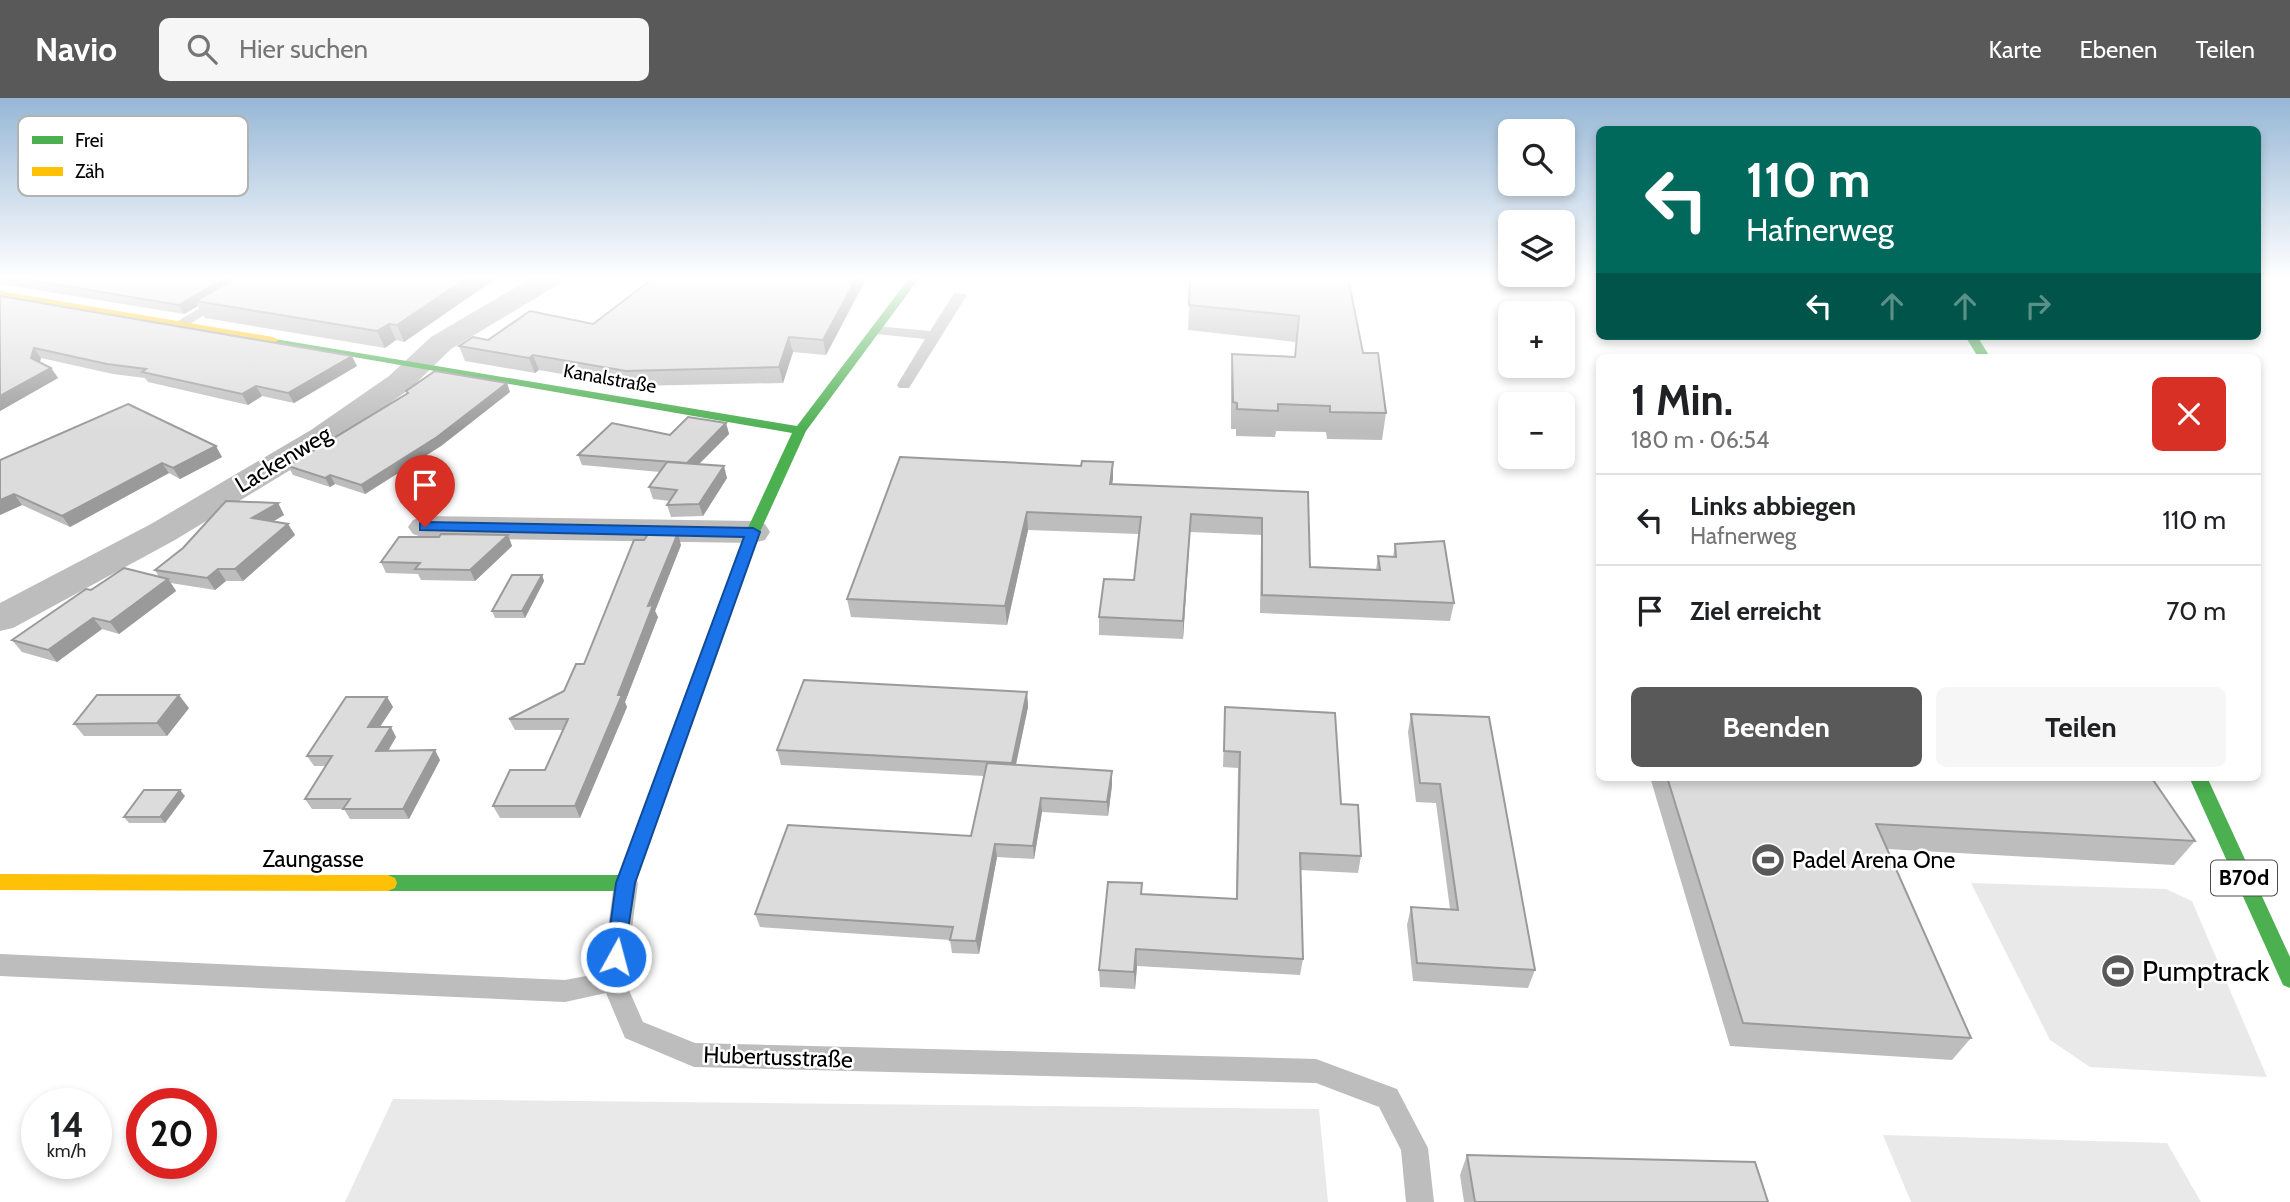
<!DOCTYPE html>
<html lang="de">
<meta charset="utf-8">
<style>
:root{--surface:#fff;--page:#f6f6f6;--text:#202124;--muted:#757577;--line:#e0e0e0;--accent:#595959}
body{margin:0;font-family:Cabin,sans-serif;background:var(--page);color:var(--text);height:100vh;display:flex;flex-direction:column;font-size:26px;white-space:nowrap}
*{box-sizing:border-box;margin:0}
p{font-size:23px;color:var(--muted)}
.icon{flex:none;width:38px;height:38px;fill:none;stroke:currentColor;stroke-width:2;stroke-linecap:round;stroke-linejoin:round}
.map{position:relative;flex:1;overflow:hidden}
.sheet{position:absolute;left:1596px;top:256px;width:665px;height:427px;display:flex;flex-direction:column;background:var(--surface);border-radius:10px;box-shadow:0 4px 10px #0003}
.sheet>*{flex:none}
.top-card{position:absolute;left:1596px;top:28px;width:665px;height:214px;border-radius:10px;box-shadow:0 4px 10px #0003;background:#00695c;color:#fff;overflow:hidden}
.tools{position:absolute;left:1498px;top:21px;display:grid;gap:14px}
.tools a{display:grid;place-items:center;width:77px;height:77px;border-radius:10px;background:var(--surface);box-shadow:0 4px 10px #0003;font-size:35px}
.speed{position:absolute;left:21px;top:990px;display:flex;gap:14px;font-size:35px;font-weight:700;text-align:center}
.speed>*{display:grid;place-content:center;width:91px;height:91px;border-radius:50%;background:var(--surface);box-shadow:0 4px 10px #0003;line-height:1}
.speed small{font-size:18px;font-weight:400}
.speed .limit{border:10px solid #d22;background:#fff;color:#111}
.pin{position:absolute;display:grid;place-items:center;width:60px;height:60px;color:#fff;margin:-72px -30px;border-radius:50% 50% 50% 0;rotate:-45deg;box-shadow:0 0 7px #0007}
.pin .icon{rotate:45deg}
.me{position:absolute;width:77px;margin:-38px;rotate:7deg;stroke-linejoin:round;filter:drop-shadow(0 0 5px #0008)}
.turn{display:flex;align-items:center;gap:24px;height:147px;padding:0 35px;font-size:32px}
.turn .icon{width:91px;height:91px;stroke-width:2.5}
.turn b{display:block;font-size:49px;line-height:60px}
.lanes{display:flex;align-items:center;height:66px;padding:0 35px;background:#0003;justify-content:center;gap:35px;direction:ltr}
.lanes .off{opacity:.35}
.round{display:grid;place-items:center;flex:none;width:74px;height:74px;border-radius:10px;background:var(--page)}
.overview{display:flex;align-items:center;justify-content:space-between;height:119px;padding:0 35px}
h1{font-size:42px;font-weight:700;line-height:52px}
.cta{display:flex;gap:14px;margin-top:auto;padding:14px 35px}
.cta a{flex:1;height:80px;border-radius:10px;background:var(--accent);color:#fff;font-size:28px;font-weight:700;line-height:80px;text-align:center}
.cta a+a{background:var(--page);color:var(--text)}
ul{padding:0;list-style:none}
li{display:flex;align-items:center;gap:21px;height:91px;padding:0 35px;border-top:2px solid var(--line)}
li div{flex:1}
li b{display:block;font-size:26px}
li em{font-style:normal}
header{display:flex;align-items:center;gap:42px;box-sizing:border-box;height:98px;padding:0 35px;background:var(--accent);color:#fff}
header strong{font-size:33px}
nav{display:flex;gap:38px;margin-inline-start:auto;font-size:24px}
.search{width:490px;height:63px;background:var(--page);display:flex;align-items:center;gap:18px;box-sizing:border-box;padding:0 24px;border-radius:10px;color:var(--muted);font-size:26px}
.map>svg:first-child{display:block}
</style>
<header>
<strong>Navio</strong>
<div class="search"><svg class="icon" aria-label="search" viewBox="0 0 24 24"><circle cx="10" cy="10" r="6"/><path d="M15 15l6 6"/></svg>Hier suchen</div>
<nav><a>Karte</a><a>Ebenen</a><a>Teilen</a></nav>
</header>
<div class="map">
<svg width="2290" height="1104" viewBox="0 0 2290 1104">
<rect width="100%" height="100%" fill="#fff"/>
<g fill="#e9e9e9">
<path d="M1971 785 2166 791 2192 803 2267 979 2090 969 2050 942Z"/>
<path d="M393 1001 1319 1011 1328 1104H345Z"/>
<path d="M1883 1037 2167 1045 2201 1104H1911Z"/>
</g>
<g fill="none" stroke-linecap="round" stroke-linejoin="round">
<g fill="#bdbdbd" fill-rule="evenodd">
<path d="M252 179H268L183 230 171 227Z"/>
<path d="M955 194 967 197 909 290H899L897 287 925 241 876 236 869 232 876 228 930 233Z"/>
<path d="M626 776 634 778 638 785 625 883 643 924 695 945 1316 961 1397 991 1428 1050 1434 1104H1406L1401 1052 1379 1009 1316 985 694 969 625 940 606 895 565 904 0 878V856L565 882 602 875 614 785 618 778Z"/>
</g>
<g fill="#bdbdbd" fill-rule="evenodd">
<path d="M533 179H565L561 185 451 251 411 290 333 346 175 442 13 530 0 533V505L151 426 311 332 389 278 431 239Z"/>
<path d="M425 418 753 423 765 426 770 434 765 442 753 445 425 440 413 436 408 429 413 422Z"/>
</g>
<g fill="#4caf50" fill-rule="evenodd">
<path d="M910 179H920L806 333 760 434 633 790 626 793H388L381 790 379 785 381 780 388 777H619L746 434 792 335 273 245 269 244V240L797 328Z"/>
<path d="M1965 238H1977L1990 259H1978Z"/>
<path d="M2189 679H2207L2290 859V890L2283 887Z"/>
</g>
<g fill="#ffc107" fill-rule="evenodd">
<path d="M0 193 273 239 279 242 273 245 0 199Z"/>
<path d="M0 776 388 777 395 780 397 785 395 790 388 793 0 792Z"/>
</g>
</g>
<g fill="#bdbdbd">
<path d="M0 179H498L404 244 396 242 385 250 205 220 198 208 184 216 0 186Z"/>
<path d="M655 179H867L826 257 793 254 783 285 630 288 539 272 535 275 465 263 459 248 488 242 593 226Z"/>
<path d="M1348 179 1363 255 1386 315 1382 342 1327 341 1326 334 1276 333 1275 339 1236 338V331H1231V282L1232 256 1295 259 1296 244 1188 232 1189 207Z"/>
<path d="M0 198 357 268 294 305 262 298 248 307 148 284 145 280 113 276 41 260 40 264 51 270 58 280 0 313Z"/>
<path d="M510 294 441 348 365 396 335 386 330 389 293 377 288 368Z"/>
<path d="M726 325 729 336 699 366 727 380 703 418 671 419 667 407 670 403 653 401 649 389 660 374 582 367 578 357Z"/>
<path d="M222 359 180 381 169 375 70 429 22 407 0 417V362Z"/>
<path d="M1113 364 1112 386 1308 394 1310 469 1376 472 1378 458 1393 459 1395 446 1454 505 1450 523 1260 515 1261 437 1190 434 1183 541 1099 537V519L1134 482 1139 436 1028 432 1007 527 851 519 847 501 1081 368Z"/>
<path d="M278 405 284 417 273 423 288 426 295 437 243 483H226L215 492 171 485 176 493 119 536 102 531 57 564 22 554 12 542 91 492 159 479 155 472Z"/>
<path d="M508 437 512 448 475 483 421 482 418 476 386 475 381 464 439 439Z"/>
<path d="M681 447 655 513 658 519 625 604 627 609 580 720H500L493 708 545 672 563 632H515L509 621 564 593 584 566Z"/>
<path d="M542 477 544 483 525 520H495L492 513Z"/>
<path d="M1027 594 1028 609 1016 667 1112 687 1108 718 1042 714 1034 761 997 759 979 856 952 855 950 842 760 829 755 816 971 738 984 678 781 667 777 652Z"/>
<path d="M387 599 393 609 380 629 396 639 388 653 440 662 409 721H350L344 711H312L305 701 326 668H314L307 658Z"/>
<path d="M1225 609 1341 706 1361 758 1358 775 1300 772 1303 861 1300 877 1137 868 1135 891 1100 889 1099 872 1142 797 1236 801 1238 670 1223 669Z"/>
<path d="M189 610 167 638H84L74 626Z"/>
<path d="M1411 616 1535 872 1528 890 1413 883 1407 827 1411 809 1450 811 1436 705 1416 704 1408 634Z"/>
<path d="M1650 679H2151L2195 743 2174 767 1887 751 1971 940 1952 962 1730 948Z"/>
<path d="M185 698 165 725H129L124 719Z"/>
<path d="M1467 1057 1768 1104H1464L1460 1077Z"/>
</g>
<g fill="#9a9a9a">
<path d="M226 179H247L196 203 198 208 184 216 179 207Z"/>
<path d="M468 179H498L404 244 397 227Z"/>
<path d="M857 179H867L826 257 823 242Z"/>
<path d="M389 226 396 242 385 250 377 233Z"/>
<path d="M789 239 793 254 783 285 779 269Z"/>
<path d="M34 250 41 260 38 270 31 260Z"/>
<path d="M533 257 539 272 535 275 529 260Z"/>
<path d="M352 258 357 268 294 305 288 295Z"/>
<path d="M51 270 58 280 0 313V298Z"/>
<path d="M507 285 510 294 441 348 365 396 361 387Z"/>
<path d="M256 288 262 298 248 307 242 296Z"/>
<path d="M726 325 729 336 689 376 686 366Z"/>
<path d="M216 348 222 359 180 381 173 370Z"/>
<path d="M1113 364V381L1110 403V386Z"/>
<path d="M162 365 169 375 70 429 62 418Z"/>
<path d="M724 368 727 380 703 418 699 406Z"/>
<path d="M330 377 335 386 330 389 325 380Z"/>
<path d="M14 396 22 407 0 417V402Z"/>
<path d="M278 405 284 417 259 432 252 420Z"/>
<path d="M1027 414 1028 432 1007 527 1005 508Z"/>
<path d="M1191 416 1190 434 1183 541V523Z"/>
<path d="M288 426 295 437 243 483 235 471Z"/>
<path d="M678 435 681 447 655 513 658 519 625 604 627 609 580 720 575 708 618 597 648 508Z"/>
<path d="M508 437 512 448 475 483 470 472Z"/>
<path d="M218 471 226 483 215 492 207 480Z"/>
<path d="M542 477 544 483 525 520 522 513Z"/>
<path d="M168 481 176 493 119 536 110 524Z"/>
<path d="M93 520 102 531 57 564 48 552Z"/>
<path d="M1027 594 1028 609 1013 680 1012 665Z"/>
<path d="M179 597 189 610 167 638 157 625Z"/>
<path d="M387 599 393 609 373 639 368 629Z"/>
<path d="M391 629 396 639 382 663 376 653Z"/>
<path d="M435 652 440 662 409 721 403 711Z"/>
<path d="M1112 673V687L1108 718 1107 704Z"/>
<path d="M180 692 185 698 165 725 160 719Z"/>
<path d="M1041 700 1042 714 1034 761 1033 748Z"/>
<path d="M995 746 997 759 979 856 976 843Z"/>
<path d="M1136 851 1137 868 1135 891 1134 874Z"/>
</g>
<g fill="#dcdcdc" stroke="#9a9a9a" stroke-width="2">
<path d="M12 179H226L179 207Z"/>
<path d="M238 179H468L397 227 389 226 377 233 196 203Z"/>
<path d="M655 179H857L823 242 789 239 779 269 626 273 533 257 529 260 459 248 473 239 488 242 530 213 593 226Z"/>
<path d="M1190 179H1348L1363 255H1378L1386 315 1330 314V308L1278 306V313L1237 311V305L1233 304 1232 256 1295 259 1299 218 1189 207Z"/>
<path d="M0 198 352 258 288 295 256 288 242 296 142 274 146 271 107 266 34 250 31 260 51 270 0 298Z"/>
<path d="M435 273 507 285 437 339 361 387 330 377 325 380 288 368 408 295 406 293Z"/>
<path d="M128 306 216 348 173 370 162 365 62 418 14 396 0 402V362Z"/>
<path d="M688 319 726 325 687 365 578 357 612 325 670 337Z"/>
<path d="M900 359 1081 368 1082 363 1113 364 1110 386 1308 394 1310 469 1380 472 1378 458 1396 459 1395 446 1444 443 1454 505 1262 497V420L1191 416 1183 523 1099 519 1104 481 1134 482 1141 419 1027 414 1005 508 847 501Z"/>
<path d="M667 364 724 368 699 406 667 407 677 392 649 389Z"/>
<path d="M226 403 278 405 252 420 288 426 235 471H218L207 480 155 472 183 450Z"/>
<path d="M649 435H678L648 508 653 507 618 597H622L575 708H493L510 672H545L568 621H509L564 593 576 566H584L634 442H644Z"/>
<path d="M441 436 508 437 470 472 415 471 420 465 381 464 399 439H439Z"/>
<path d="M124 470 168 481 110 524 93 520 48 552 12 542 86 491 91 492Z"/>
<path d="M512 477H542L522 513H492Z"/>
<path d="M804 582 1027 594 1012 665 777 652Z"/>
<path d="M97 597H179L157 625 74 626Z"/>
<path d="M346 599H387L368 629H391L376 653 435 652 403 711H343L350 701H305L332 658H307Z"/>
<path d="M1225 609 1335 615 1341 706 1358 707 1361 758 1300 755 1303 861 1136 851 1134 874 1099 872 1108 784 1142 785 1141 796 1237 801 1240 654 1224 653Z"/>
<path d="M1411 616 1489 619 1535 872 1417 865 1411 809 1458 812 1440 686 1420 685Z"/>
<path d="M987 665 1112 673 1107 704 1041 700 1033 748 995 746 976 843 950 842 953 829 755 816 788 727 971 738Z"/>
<path d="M1667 679H2151L2195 743 1876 726 1971 940 1743 925Z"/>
<path d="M144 692H180L160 719H124Z"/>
<path d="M1467 1057 1755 1064 1768 1104H1475Z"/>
</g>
<linearGradient id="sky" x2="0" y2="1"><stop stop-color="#96b7d6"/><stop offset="0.54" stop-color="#fff"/><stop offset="1" stop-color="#fff" stop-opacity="0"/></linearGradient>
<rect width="2290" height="333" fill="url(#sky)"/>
<path fill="#1a73e8" stroke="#114b97" stroke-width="2" d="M425 424 753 430 760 434 635 785 623 865 616 867 609 865 606 859 616 785 744 439 420 432V425Z"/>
<defs>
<g id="stadium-disc" transform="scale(1.75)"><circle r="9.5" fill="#595959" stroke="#fff"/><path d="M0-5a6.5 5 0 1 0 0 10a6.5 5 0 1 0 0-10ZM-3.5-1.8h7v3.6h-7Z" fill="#fff"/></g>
</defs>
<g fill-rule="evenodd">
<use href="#stadium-disc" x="1768" y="762"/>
<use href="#stadium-disc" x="2118" y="873"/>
</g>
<g text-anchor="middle" stroke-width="5" stroke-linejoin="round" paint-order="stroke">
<g font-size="19" fill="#000" stroke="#fff">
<text transform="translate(610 280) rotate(10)" y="7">Kanalstraße</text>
</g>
<rect fill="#fff" stroke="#4c4c4c" stroke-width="2" x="2211" y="762.5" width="66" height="35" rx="5"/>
<g font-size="21" font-weight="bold" fill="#000">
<text x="2244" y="787">B70d</text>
</g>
<g font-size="23" fill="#000" stroke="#fff">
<text transform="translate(283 361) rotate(-31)" y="8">Lackenweg</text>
<text x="313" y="769">Zaungasse</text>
<text transform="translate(778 959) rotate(2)" y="8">Hubertusstraße</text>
</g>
<g font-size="23" fill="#000" stroke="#fff" text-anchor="start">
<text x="1792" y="770">Padel Arena One</text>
</g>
<g font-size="28" fill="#000" stroke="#fff" text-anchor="start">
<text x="2142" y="883">Pumptrack</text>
</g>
</g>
<rect x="18" y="18" width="230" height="80" rx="10" fill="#fff" stroke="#b2b2b2" stroke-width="2"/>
<rect x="32" y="38" width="31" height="8" fill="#4caf50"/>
<rect x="32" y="69" width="31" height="9" fill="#ffc107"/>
<g font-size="19" fill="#000">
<text x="75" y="49">Frei</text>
<text x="75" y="80">Zäh</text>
</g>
</svg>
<div class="tools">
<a><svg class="icon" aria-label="search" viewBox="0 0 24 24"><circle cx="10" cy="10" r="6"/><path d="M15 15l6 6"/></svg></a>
<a><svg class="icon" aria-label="layers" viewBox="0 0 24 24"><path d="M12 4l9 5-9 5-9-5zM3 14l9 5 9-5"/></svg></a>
<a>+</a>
<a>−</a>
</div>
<div class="speed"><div>14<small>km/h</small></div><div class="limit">20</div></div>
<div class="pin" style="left:425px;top:429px;background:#d93025"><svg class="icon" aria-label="arrive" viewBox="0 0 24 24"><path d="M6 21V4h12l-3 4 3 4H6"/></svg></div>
<svg class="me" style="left:616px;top:859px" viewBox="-20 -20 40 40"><circle r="17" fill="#1a73e8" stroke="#fff" stroke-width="3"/><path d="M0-11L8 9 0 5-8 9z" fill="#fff"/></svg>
<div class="top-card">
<div class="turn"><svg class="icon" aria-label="left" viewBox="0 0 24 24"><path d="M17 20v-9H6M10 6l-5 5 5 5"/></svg><div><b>110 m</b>Hafnerweg</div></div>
<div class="lanes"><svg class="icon" aria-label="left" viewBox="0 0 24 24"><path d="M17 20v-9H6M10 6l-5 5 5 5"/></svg><svg class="icon off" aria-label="ahead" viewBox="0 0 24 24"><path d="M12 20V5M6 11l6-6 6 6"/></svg><svg class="icon off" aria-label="ahead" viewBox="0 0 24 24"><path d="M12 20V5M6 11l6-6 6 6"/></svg><svg class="icon off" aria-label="right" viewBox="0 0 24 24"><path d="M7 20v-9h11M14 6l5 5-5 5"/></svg></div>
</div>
<section class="sheet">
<div class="overview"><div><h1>1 Min.</h1><p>180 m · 06:54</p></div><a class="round" style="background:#d93025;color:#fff"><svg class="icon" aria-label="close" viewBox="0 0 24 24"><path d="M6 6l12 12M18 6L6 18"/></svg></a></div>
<ul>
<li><svg class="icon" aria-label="left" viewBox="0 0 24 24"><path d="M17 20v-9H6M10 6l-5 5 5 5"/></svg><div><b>Links abbiegen</b><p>Hafnerweg</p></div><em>110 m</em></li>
<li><svg class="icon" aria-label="arrive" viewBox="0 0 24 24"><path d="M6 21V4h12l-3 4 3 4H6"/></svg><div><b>Ziel erreicht</b></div><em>70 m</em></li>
</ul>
<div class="cta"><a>Beenden</a><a>Teilen</a></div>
</section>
</div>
